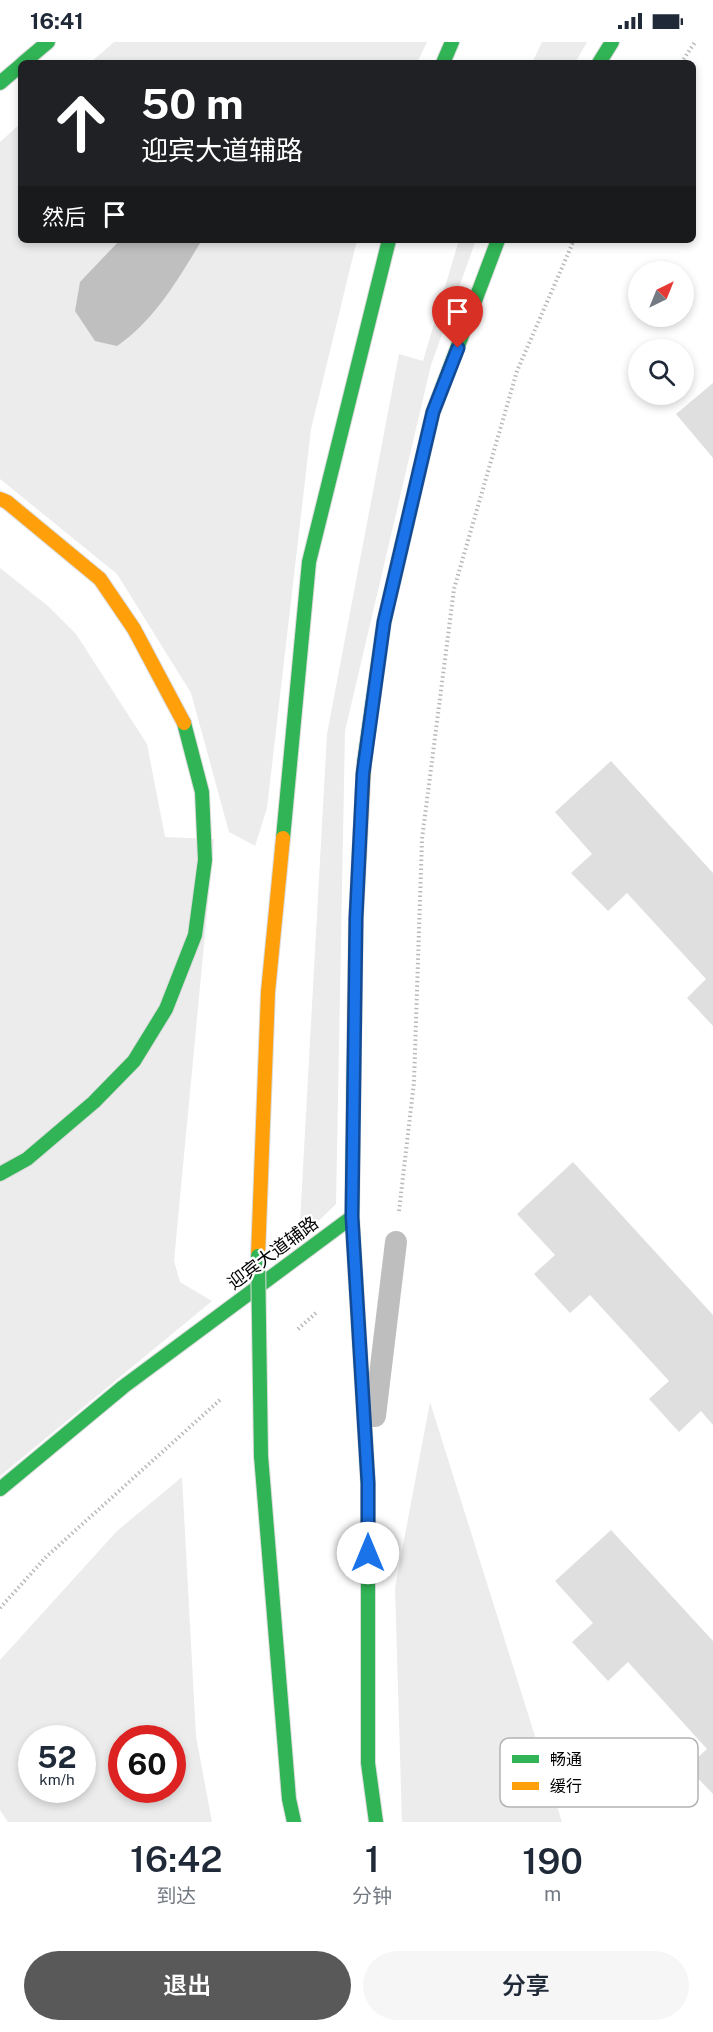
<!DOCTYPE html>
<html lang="zh">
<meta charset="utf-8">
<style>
:root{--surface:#fff;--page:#f6f6f7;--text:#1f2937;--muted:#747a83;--accent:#595959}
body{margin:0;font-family:"Public Sans","Noto Sans SC",sans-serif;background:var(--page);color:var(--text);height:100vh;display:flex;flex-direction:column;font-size:22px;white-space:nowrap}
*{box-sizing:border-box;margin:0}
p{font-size:20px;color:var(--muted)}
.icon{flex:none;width:33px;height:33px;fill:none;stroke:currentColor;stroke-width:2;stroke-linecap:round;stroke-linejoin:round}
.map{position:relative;height:1780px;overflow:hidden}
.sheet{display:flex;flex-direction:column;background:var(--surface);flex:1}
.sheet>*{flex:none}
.top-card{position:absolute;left:18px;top:18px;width:678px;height:183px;border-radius:9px;box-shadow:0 3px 9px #0003;background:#202124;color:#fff;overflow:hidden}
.needle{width:39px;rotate:43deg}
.fabs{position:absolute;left:628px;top:219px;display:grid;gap:12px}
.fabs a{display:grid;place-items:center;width:66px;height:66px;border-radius:50%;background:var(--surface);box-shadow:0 3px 9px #0003;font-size:30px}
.speed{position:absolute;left:18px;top:1683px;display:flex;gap:12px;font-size:30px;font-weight:700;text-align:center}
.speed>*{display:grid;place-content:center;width:78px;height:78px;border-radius:50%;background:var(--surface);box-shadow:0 3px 9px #0003;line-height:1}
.speed small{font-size:15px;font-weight:400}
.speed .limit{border:9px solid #d22;background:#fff;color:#111}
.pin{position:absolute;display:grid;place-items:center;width:51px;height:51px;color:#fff;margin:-62px -26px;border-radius:50% 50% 50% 0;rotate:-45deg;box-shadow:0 0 6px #0007}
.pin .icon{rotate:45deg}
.me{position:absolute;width:66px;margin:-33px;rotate:0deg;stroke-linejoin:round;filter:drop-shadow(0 0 4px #0008)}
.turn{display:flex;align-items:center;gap:21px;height:126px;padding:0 24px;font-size:27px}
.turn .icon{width:78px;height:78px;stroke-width:2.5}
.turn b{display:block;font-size:42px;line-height:51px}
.then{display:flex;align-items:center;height:57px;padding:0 24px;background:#0003;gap:12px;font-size:22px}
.eta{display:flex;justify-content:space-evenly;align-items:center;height:102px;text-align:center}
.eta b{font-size:36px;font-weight:600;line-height:42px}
.button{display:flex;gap:12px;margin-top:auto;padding:12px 24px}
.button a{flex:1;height:69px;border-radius:36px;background:var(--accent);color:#fff;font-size:24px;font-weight:600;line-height:69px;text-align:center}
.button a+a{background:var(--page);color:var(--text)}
.status{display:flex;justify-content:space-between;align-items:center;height:42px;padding:0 30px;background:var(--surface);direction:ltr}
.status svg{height:16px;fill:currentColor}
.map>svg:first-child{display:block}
</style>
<div class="status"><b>16:41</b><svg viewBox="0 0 49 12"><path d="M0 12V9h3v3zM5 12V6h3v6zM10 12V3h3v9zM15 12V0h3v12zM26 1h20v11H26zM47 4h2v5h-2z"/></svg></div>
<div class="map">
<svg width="713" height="1780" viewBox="0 0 713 1780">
<rect width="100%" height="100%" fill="#fff"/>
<g fill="#ececec" fill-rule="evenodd">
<path d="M114 0H427L417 21H90Z"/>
<path d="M542 0H587L575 21H532Z"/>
<path d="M21 81V198H357L311 387 267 766 255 804 229 790 191 651 117 532 0 437V100Z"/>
<path d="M459 198H476L431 323 345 689 336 1162 299 1198 327 692 399 312 423 319Z"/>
<path d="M0 526 48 564 76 592 147 702 165 795 214 797 174 1219 180 1240 212 1259 0 1434Z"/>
<path d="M430 1360 562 1780H402L395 1546Z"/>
<path d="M182 1435 196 1694 212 1780H8L0 1768V1618L117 1489ZM82 1696V1748H32V1696ZM172 1696V1748H122V1696Z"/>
</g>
<path fill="#bfbfbf" d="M120 198H202C178 237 156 277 117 304L95 299 75 269 80 240Z"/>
<g fill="#dfdfdf">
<path d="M713 341V416L676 372Z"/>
<path d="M611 719 713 831V984L687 956 706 937 627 851 608 869 571 831 592 812 555 770Z"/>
<path d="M573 1120 713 1273V1383L701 1369 679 1390 649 1357 669 1339 590 1253 570 1271 534 1232 555 1213 517 1172Z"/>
<path d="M611 1488 713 1599V1752L687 1725 707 1707 628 1620 608 1639 572 1600 593 1581 555 1539Z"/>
</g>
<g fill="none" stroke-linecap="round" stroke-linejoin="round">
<g stroke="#dbdbdb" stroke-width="16">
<g id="fast">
<path d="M23 21 48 0"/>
<path d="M443 21 452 0"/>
<path d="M599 21 612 0"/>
<path d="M0 41 21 23"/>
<path d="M364 721 384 580 433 370 498 198"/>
<path d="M283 796 309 520 389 198"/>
<path d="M0 1132 27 1117 94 1060 134 1019 166 967 195 893 205 818 202 750 184 681"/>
<path d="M352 1175 368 1441V1721L376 1780"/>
<path d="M261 1414 289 1757 294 1780"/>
<path d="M0 1447 123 1345 352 1175 354 1008"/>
</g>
</g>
<g stroke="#dbdbdb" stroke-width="16">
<g id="slow">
<path d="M0 457 7 460 100 537 134 587 184 681"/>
<path d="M354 1008 356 876 364 721"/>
<path d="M258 1214 268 950 283 796"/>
</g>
</g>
<g stroke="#b9b9b9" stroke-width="4" stroke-dasharray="1.5 3" stroke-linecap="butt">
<path d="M681 21 695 0"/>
<path d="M399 1169 414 1040 422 797 454 547 517 329 574 198"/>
<path d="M298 1287 317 1270"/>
<path d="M0 1566 47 1514 221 1357"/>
</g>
<path stroke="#bebebe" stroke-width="22" d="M375 1374 396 1200"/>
<use href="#fast" stroke="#30b455" stroke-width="14"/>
<use href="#slow" stroke="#ff9f0a" stroke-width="14"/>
<g stroke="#dbdbdb" stroke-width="16" stroke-linecap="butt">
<path id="fast-bridge" d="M258 1214 261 1414"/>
</g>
<use href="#fast-bridge" stroke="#30b455" stroke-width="14"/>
</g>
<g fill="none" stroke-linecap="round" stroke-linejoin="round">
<g stroke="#114b97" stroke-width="15">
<path id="route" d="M368 1511V1441L352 1175 356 876 363 732 384 580 433 370 458 306"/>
</g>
<use href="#route" stroke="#1a73e8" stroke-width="10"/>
</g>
<g text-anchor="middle" stroke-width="4.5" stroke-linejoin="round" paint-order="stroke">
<g font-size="18" fill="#000" stroke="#fff">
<text transform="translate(273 1211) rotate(-37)" y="6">迎宾大道辅路</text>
</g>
</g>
<rect x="500" y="1696" width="198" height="69" rx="9" fill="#fff" stroke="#b2b2b2" stroke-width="1.5"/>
<rect x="512" y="1713" width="27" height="8" fill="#30b455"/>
<rect x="512" y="1740" width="27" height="8" fill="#ff9f0a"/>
<g font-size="16" fill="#000">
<text x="550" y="1723">畅通</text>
<text x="550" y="1750">缓行</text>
</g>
</svg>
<div class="fabs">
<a><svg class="needle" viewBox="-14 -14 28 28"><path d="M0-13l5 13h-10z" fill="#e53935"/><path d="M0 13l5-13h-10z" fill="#747a83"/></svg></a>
<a><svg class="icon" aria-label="search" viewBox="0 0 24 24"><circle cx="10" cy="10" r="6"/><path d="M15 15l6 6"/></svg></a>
</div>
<div class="speed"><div>52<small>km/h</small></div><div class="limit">60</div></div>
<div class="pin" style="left:458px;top:306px;background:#d93025"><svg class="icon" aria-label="arrive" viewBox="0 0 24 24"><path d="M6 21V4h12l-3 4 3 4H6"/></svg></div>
<svg class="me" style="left:368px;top:1511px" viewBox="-20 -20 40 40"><circle r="19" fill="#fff"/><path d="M0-13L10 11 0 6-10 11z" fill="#1a73e8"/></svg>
<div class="top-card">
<div class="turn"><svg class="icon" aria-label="ahead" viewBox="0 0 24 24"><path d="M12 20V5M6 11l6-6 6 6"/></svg><div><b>50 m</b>迎宾大道辅路</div></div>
<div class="then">然后<svg class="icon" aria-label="arrive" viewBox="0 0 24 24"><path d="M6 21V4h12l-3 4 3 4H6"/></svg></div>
</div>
</div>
<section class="sheet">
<div class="eta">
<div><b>16:42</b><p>到达</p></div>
<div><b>1</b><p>分钟</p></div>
<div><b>190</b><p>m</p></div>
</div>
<div class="button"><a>退出</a><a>分享</a></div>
</section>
